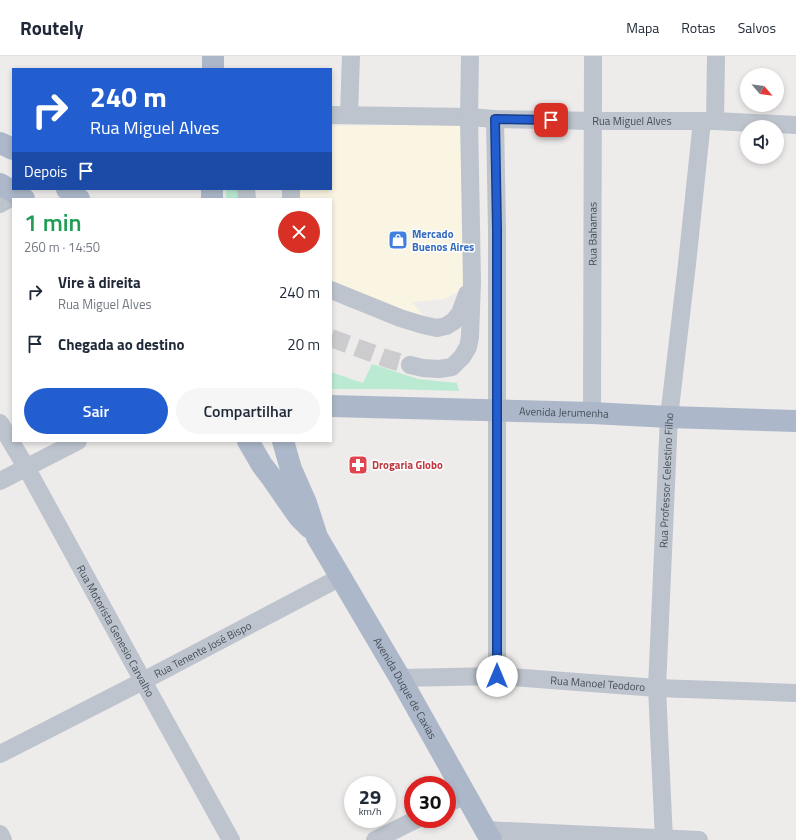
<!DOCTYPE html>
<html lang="pt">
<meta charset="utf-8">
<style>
:root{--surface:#fff;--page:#f6f6f7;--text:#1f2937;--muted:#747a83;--line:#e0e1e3;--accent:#235ed1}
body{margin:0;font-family:"Titillium Web",sans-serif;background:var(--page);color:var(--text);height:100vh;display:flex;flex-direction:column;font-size:15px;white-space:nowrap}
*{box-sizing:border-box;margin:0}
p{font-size:13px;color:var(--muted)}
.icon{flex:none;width:22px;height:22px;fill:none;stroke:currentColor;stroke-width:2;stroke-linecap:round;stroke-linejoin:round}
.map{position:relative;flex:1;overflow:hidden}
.sheet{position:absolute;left:12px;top:142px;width:320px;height:244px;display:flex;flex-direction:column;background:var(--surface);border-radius:0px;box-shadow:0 2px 6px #0003}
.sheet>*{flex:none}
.guide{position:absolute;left:12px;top:12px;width:320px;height:122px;border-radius:0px;box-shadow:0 2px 6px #0003;background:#235ed1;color:#fff;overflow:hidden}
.needle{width:26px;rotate:118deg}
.tools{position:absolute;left:740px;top:12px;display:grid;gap:8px}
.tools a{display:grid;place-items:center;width:44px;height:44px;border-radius:50%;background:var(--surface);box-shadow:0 2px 6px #0003;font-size:20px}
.speed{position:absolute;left:344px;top:720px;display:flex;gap:8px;font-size:20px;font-weight:700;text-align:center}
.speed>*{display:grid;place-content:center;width:52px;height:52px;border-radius:50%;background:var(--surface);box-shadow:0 2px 6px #0003;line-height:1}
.speed small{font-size:10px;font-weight:400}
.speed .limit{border:6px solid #d22;background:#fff;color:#111}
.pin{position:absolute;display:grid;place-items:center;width:34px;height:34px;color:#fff;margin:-17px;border-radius:8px;box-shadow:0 2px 6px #0006}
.me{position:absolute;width:44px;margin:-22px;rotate:0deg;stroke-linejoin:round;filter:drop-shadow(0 0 3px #0008)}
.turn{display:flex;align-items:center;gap:14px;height:84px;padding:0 12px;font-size:18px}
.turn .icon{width:52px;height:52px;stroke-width:2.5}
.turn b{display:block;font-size:28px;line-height:34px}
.then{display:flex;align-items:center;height:38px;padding:0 12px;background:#0003;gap:8px;font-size:15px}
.round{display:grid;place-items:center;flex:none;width:42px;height:42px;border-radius:21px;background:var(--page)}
.head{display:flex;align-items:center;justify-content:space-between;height:68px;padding:0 12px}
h1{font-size:24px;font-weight:600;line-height:30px;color:#1e9e55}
.action{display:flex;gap:8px;margin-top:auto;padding:8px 12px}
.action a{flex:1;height:46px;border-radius:24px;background:var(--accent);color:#fff;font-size:16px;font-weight:600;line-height:46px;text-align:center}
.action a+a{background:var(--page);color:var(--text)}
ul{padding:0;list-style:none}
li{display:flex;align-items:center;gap:12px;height:52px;padding:0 12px}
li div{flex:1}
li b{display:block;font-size:15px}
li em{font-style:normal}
header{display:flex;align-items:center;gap:24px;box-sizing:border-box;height:56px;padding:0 20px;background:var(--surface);border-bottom:1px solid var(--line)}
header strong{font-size:19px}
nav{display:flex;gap:22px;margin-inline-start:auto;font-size:14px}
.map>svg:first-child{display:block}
</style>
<header>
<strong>Routely</strong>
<nav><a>Mapa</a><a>Rotas</a><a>Salvos</a></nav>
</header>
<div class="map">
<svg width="796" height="784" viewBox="0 0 796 784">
<rect width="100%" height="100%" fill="#eeebeb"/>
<path fill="#faf5e3" d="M460 68 467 231 445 243 412 246 425 262 331 225V143H295V133H331V70Z"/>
<g fill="#baebd2">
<path d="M226 133H237L238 143H226Z"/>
<path d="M372 308 418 323 457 327 459 335 390 333H331V316L363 327Z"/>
</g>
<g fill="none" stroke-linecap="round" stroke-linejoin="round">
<path stroke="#cccbcd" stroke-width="18" stroke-dasharray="18 9" stroke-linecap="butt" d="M331 282 388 303 410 309"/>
<g stroke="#bdc4cd" stroke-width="18">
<path id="s1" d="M331 59 469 61 495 63 593 65H715L796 69"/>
<path d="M349 59 351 0"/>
<path d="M495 63 497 174V620"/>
<path d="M715 65 716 0"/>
<path d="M246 133 247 143"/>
<path d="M291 143V133"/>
<path d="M0 148 17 138"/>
<path d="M331 234 400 262 423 269 437 272 446 270 454 265 460 257 467 238"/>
<path d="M410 309 423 312 439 313 452 311 462 301 468 291 470 281 472 226 469 61 470 0"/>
<path id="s2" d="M592 357 593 0"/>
<path id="s3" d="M0 367 26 411 143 625 231 784"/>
<path d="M0 425 78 385"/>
<path id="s4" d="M400 622 497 620 657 632 796 637"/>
<path id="s5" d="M0 698 143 625 341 521"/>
<path d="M447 748 465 739"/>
<path d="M485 774 699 784"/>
<path d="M0 778 3 784"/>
<path d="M375 784 417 763"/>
<path id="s6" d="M664 784 657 632 669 361 687 208 702 65"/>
</g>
<g stroke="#acb8c9" stroke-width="22">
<path d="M213 13V0"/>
<path d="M0 87 13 93"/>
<path d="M0 128 17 138 24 143"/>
<path d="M67 133 79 143"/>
<path d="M212 143V133"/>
<path id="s7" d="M331 350 592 357 669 361 796 365"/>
<path d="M248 385 262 409 272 422 285 441 299 461 309 471"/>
<path id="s8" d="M283 385 291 413 306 447 317 481 400 622 491 784"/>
</g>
</g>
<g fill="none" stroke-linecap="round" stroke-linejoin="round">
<g stroke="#173d88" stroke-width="10">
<path id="route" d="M497 620V174L495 63 551 64"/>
</g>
<use href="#route" stroke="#235ed1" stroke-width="7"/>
</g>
<defs>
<g id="shop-square" transform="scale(1)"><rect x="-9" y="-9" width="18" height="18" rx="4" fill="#3f7fe0" stroke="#fff"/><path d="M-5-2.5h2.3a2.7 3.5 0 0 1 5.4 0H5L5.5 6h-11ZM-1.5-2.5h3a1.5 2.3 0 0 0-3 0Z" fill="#fff"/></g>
<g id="pharmacy-square" transform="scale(1)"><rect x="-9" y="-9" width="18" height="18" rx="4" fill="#e0444e" stroke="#fff"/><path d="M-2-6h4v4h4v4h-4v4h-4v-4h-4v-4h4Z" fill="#fff"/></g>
</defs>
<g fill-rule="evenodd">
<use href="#shop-square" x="398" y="184"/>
<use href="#pharmacy-square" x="358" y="409"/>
</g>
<g text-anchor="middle" stroke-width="3" stroke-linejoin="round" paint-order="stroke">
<g font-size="11" fill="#454d57" stroke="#fff">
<text dy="4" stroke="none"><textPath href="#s1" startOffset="301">Rua Miguel Alves</textPath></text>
<text dy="4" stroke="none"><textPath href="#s2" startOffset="179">Rua Bahamas</textPath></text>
<text dy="4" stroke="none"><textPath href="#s7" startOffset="233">Avenida Jerumenha</textPath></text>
<text dy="4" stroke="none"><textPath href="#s6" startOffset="360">Rua Professor Celestino Filho</textPath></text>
<text dy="4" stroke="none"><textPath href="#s3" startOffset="238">Rua Motorista Genesio Carvalho</textPath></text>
<text dy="4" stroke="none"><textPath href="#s5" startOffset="228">Rua Tenente José Bispo</textPath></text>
<text dy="4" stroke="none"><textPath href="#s4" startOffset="198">Rua Manoel Teodoro</textPath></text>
<text dy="4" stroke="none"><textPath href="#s8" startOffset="277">Avenida Duque de Caxias</textPath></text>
</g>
<g font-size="11" font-weight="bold" fill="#366cbe" stroke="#fff" text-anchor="start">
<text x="412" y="182">Mercado<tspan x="412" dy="13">Buenos Aires</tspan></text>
</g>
<g font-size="11" font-weight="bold" fill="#be3a42" stroke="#fff" text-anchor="start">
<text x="372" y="413">Drogaria Globo</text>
</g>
</g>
</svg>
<div class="tools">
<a><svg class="needle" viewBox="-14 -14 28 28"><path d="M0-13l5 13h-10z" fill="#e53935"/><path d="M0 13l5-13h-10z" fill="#747a83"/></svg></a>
<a><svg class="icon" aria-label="sound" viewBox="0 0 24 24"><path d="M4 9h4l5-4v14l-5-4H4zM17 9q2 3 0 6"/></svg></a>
</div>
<div class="speed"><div>29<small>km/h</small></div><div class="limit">30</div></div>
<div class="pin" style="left:551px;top:64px;background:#d93025"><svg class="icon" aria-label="arrive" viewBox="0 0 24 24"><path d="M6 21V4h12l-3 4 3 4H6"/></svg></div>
<svg class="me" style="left:497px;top:620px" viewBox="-20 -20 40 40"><circle r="19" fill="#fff"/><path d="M0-13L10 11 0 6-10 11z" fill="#235ed1"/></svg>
<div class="guide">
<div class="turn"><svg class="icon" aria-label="right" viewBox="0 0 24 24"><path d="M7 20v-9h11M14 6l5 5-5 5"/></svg><div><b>240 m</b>Rua Miguel Alves</div></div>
<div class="then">Depois<svg class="icon" aria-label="arrive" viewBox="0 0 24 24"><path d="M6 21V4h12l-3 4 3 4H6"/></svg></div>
</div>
<section class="sheet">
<div class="head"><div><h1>1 min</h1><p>260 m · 14:50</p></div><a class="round" style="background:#d93025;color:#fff"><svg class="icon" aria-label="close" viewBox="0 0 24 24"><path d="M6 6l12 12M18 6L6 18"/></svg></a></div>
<ul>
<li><svg class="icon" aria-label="right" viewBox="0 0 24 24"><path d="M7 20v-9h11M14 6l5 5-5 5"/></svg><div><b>Vire à direita</b><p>Rua Miguel Alves</p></div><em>240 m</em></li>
<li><svg class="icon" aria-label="arrive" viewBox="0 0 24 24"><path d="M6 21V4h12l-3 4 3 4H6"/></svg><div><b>Chegada ao destino</b></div><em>20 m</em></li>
</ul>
<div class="action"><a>Sair</a><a>Compartilhar</a></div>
</section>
</div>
